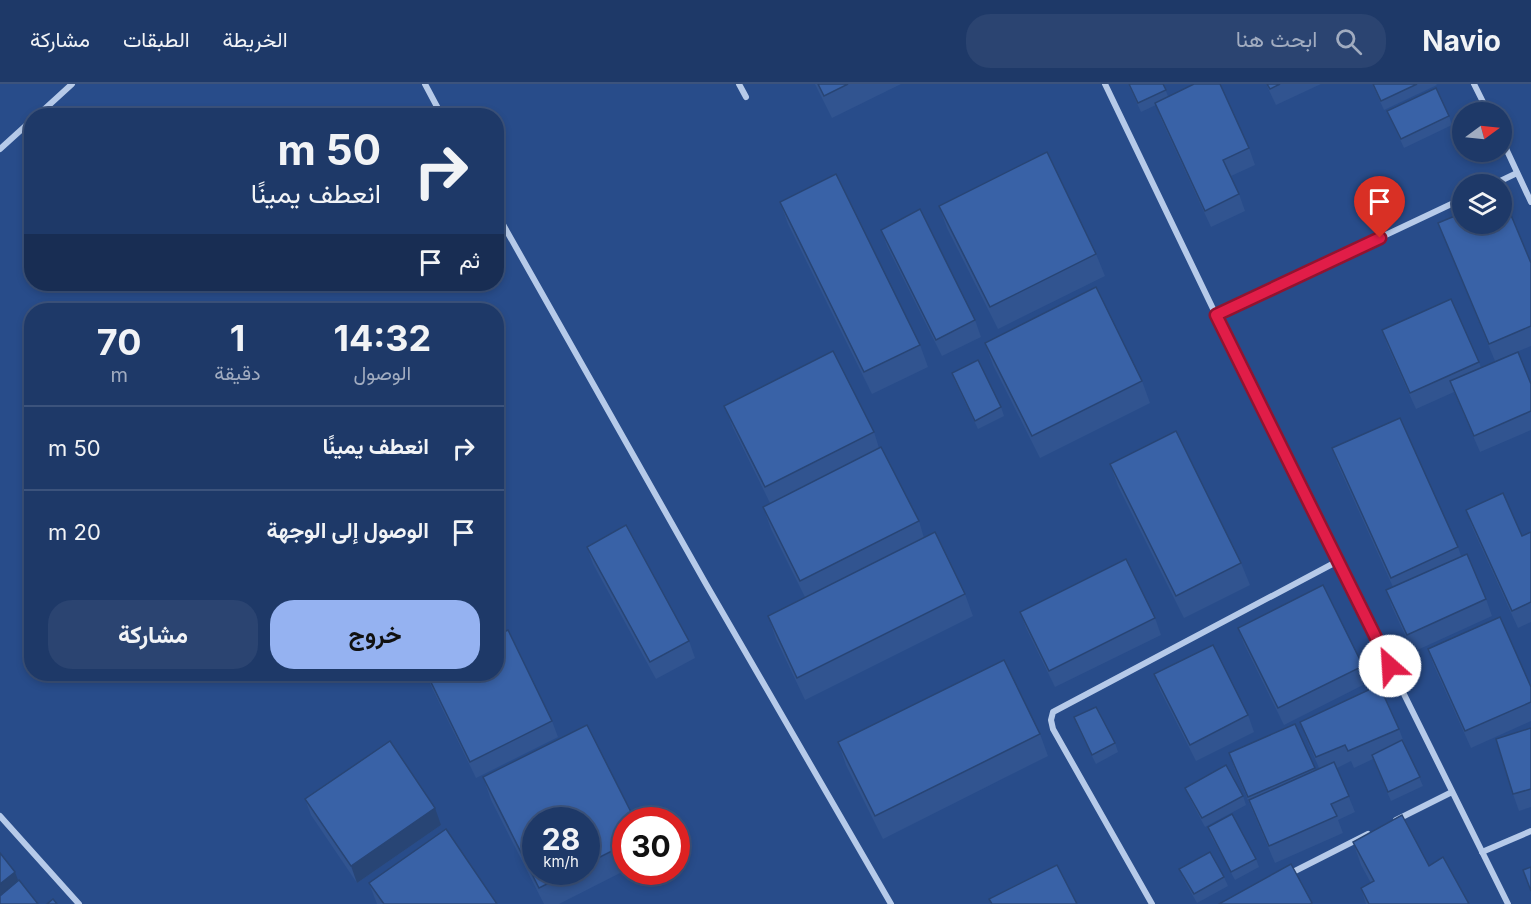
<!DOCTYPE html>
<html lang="ar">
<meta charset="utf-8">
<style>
:root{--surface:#1e3968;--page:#2b4471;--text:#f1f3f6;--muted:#a1acc0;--line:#3c537c;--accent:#95b2f1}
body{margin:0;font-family:Inter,Vazirmatn,sans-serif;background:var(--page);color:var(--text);direction:rtl;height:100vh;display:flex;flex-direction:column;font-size:22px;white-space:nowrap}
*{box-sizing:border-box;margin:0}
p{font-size:20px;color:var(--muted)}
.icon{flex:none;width:33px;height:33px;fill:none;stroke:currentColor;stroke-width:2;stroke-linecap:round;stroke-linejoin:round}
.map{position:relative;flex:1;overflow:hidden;direction:ltr}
.details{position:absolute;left:24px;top:219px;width:480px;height:378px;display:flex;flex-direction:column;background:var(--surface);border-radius:24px;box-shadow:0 3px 9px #0003,0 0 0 2px var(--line);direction:rtl}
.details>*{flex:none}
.banner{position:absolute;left:24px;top:24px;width:480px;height:183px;border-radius:24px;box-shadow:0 3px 9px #0003,0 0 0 2px var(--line);direction:rtl;background:#1e3968;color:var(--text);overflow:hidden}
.needle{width:39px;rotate:75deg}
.buttons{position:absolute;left:1452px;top:18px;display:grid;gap:12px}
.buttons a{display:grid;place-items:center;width:60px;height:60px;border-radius:50%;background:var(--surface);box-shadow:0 3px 9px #0003,0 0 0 2px var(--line);font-size:30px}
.speed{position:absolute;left:522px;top:723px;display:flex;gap:12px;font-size:30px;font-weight:700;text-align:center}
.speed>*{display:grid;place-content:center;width:78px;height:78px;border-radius:50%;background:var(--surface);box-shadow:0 3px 9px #0003,0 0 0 2px var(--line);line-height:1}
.speed small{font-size:15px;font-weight:400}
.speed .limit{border:9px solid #d22;background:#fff;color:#111}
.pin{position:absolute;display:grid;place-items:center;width:51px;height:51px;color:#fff;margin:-62px -26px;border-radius:50% 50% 50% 0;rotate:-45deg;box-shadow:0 0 6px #0007}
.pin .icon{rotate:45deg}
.me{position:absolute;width:66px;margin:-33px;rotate:334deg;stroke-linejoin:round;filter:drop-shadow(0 0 4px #0008)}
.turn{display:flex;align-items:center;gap:21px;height:126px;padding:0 24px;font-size:27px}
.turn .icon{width:78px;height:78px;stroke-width:2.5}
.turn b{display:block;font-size:42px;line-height:51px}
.then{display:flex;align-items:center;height:57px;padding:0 24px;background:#0003;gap:12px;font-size:22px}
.eta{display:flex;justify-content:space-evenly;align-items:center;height:102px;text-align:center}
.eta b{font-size:36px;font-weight:700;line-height:42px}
.cta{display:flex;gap:12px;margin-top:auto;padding:12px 24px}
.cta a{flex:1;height:69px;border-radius:24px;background:var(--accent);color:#111;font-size:24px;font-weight:700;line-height:69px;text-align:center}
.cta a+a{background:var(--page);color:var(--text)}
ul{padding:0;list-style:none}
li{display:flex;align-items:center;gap:18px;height:84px;padding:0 24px;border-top:2px solid var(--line)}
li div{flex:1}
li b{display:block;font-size:22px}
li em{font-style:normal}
header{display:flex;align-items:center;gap:36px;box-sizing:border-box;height:84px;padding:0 30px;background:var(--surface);border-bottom:2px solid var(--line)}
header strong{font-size:28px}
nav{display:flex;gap:33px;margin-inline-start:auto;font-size:21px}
.search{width:420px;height:54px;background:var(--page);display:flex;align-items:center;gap:15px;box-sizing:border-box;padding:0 21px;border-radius:24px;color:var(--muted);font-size:22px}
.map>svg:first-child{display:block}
</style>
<header>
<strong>Navio</strong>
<div class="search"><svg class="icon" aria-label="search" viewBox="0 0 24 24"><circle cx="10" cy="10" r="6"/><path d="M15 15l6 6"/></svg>ابحث هنا</div>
<nav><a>الخريطة</a><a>الطبقات</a><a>مشاركة</a></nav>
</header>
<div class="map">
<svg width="1531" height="820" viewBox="0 0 1531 820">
<rect width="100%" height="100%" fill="#284c8a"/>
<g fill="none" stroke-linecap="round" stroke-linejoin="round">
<g stroke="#b6cae9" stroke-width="6">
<path d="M425 0 442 32"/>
<path d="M739 0 746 13"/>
<path d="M1105 0 1216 231 1508 820"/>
<path d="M1474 0 1488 28"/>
<path d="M37 32 72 0"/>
<path d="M1502 56 1531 118"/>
<path d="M0 65 32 36"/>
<path d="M1494 100 1517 89"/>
<path d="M496 128 706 500 891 820"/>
<path d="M1216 231 1462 115"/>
<path d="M0 732 79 820"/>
<path d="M1396 736 1452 708"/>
<path d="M1482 768 1531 747"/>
<path d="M1289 790 1368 750"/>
<path d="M1152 820 1053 645 1051 636 1053 628 1338 477"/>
</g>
</g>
<g fill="#315490" fill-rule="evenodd">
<path d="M815 0H901L832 34Z"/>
<path d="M1128 0H1163L1168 12 1249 64 1255 81 1231 92 1239 110 1245 127 1211 143 1161 35 1156 21 1141 28Z"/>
<path d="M1266 0H1321L1276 21Z"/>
<path d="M1372 0H1436L1437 1 1384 26Z"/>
<path d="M1387 27 1449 32 1452 41 1404 64Z"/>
<path d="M780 118 920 261 928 283 872 310 788 140Z"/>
<path d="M939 122 1096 170 1105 192 998 245 947 144Z"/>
<path d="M1438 139 1531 179V262L1495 277Z"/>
<path d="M881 146 975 236 981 253 942 272 887 162Z"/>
<path d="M1382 246 1479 278 1481 284 1531 300V346L1480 368 1454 308 1416 325 1388 263Z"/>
<path d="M985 259 1142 297 1150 319 1040 374 993 281Z"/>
<path d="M952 289 1001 323 1004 332 978 345 955 298Z"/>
<path d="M724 322 874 348 879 364 919 437 924 454 965 510 973 532 805 616 776 555 768 532 805 513 771 445 763 423 770 419 733 344Z"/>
<path d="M1332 364 1458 463 1461 472 1486 515 1492 532 1413 568 1392 523 1386 506 1393 503 1338 381Z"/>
<path d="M1110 380 1241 479 1250 501 1184 534 1118 402Z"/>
<path d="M1466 426 1522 452 1531 448V538L1518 544 1472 443Z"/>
<path d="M587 463 689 557 695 574 656 595 593 480Z"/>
<path d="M1020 528 1155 534 1161 551 1055 603 1026 544Z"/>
<path d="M1238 544 1363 582 1369 598 1284 641 1244 560Z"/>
<path d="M1428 565 1531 603V637L1471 664 1434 582Z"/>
<path d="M426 590 552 637 558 653 476 694 432 604Z"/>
<path d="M1154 590 1248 631 1254 648 1196 677 1160 606Z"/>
<path d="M1074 633 1115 659 1118 668 1096 680 1077 642Z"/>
<path d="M1300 638 1399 645 1405 661 1423 702 1391 717 1373 675 1354 684 1351 677 1337 684 1355 728 1338 736 1343 749 1275 779 1235 686 1229 669 1295 640 1315 686 1319 684 1306 654Z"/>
<path d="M1531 644V723L1519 727 1513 710Z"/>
<path d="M1040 650 1048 672 883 755 846 681 838 658Z"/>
<path d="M483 693 626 736V786L559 820H544L491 716ZM586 736V788H536Z"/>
<path d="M1185 704 1243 712 1246 721 1205 743 1189 713Z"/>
<path d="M305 715 441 741 357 799 311 731Z"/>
<path d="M1208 743 1256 775 1259 783 1235 796 1211 752Z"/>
<path d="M1353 758 1429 782 1469 820H1366L1361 804 1371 799 1361 781Z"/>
<path d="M1179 785 1224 793 1228 802 1197 819 1183 794Z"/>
<path d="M369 799 497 820H377Z"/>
</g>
<g fill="#284575">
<path d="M435 724 441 741 357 799 351 782Z"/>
<path d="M15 788 18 796 0 812V800Z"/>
</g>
<g fill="#3962a7" stroke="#284575" stroke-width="1.5">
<path d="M818 0H848L824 12Z"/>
<path d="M1129 0H1163L1166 6 1138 19Z"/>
<path d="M1194 0H1220L1249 64 1223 76 1239 110 1205 127 1155 19Z"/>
<path d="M1267 0H1280L1270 5Z"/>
<path d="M1373 0H1417L1381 17Z"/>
<path d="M1436 4 1449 32 1401 55 1387 27Z"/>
<path d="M1047 68 1096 170 990 223 939 122Z"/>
<path d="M836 90 920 261 864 288 780 118Z"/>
<path d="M1503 112 1531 179V242L1489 260 1438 139 1462 129V140H1502V112Z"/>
<path d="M920 125 975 236 936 256 881 146Z"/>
<path d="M1096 203 1142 297 1032 352 985 259Z"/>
<path d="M1451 215 1479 278 1410 309 1382 246Z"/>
<path d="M833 267 874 348 765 403 724 322Z"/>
<path d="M1518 268 1531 300V327L1474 352 1450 297Z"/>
<path d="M978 276 1001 323 975 337 952 289Z"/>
<path d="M1400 334 1458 463 1391 494 1332 364Z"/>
<path d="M1176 347 1241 479 1176 512 1110 380Z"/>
<path d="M881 363 919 437 800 497 763 423Z"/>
<path d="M1503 409 1522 452 1531 448V518L1512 527 1466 426Z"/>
<path d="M626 441 689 557 650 578 587 463Z"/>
<path d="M935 448 965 510 797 594 768 532Z"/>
<path d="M1467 470 1486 515 1407 551 1386 506Z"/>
<path d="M1126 475 1155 534 1049 587 1020 528Z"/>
<path d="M1323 501 1363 582 1278 624 1238 544Z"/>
<path d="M1500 533 1531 603V618L1465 647 1428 565Z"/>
<path d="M508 546 552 637 470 678 427 590H496V552Z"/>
<path d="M1213 561 1248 631 1190 661 1154 590Z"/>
<path d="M1004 576 1040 650 875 732 838 658Z"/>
<path d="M1379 601 1399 645 1348 667 1345 661 1316 673 1300 638Z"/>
<path d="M1096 623 1115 659 1092 671 1074 633Z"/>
<path d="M1295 640 1315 684 1248 713 1229 669Z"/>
<path d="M587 641 635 736H626V760L586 780V736H536V788H571L539 804 483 693Z"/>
<path d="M1531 644V705L1513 710 1496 655Z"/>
<path d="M1402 656 1420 693 1388 708 1372 671Z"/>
<path d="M390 657 435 724 351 782 305 715Z"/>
<path d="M1334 678 1349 712 1331 720 1337 732 1269 762 1249 716Z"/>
<path d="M1226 681 1243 712 1202 734 1185 704Z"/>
<path d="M1232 730 1256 775 1231 788 1208 743Z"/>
<path d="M1402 731 1429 782 1443 773 1469 820H1369L1361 804 1374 797 1353 758Z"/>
<path d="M446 745 497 820H384L369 799Z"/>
<path d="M1210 768 1224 793 1194 810 1179 785Z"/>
<path d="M0 769 15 788 0 800Z"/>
<path d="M1291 780 1312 819 1310 820H1219Z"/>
<path d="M1057 781 1077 820H992L989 815Z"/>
<path d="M1531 783V807L1523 786Z"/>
<path d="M19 796 38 820H0V812Z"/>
<path d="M53 815 57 820H47Z"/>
</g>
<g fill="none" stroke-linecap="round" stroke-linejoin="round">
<g stroke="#92132f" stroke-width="15">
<path id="route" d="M1380 154 1216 231 1390 582"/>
</g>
<use href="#route" stroke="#e11d48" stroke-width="10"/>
</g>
</svg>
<div class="buttons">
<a><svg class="needle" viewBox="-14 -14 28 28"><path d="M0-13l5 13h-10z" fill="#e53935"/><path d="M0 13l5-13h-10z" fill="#a1acc0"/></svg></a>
<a><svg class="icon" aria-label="layers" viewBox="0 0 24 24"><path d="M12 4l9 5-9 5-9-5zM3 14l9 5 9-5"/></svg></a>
</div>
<div class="speed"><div>28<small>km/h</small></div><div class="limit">30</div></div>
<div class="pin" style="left:1380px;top:154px;background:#d93025"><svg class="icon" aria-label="arrive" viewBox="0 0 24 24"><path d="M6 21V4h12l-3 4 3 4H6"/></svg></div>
<svg class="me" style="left:1390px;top:582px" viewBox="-20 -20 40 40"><circle r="19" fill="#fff"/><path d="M0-13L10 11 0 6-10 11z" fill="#e11d48"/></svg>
<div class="banner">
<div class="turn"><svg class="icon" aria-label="right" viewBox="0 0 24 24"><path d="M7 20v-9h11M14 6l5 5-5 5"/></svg><div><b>50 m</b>انعطف يمينًا</div></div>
<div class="then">ثم<svg class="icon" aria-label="arrive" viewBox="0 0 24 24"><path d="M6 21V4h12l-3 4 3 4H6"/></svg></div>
</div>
<section class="details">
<div class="eta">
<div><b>14:32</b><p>الوصول</p></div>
<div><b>1</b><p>دقيقة</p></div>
<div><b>70</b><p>m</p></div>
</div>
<ul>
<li><svg class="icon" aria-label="right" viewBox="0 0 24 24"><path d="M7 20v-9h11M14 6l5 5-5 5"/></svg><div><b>انعطف يمينًا</b></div><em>50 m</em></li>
<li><svg class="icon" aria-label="arrive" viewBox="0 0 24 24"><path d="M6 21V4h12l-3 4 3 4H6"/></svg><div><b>الوصول إلى الوجهة</b></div><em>20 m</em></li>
</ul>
<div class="cta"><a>خروج</a><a>مشاركة</a></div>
</section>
</div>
